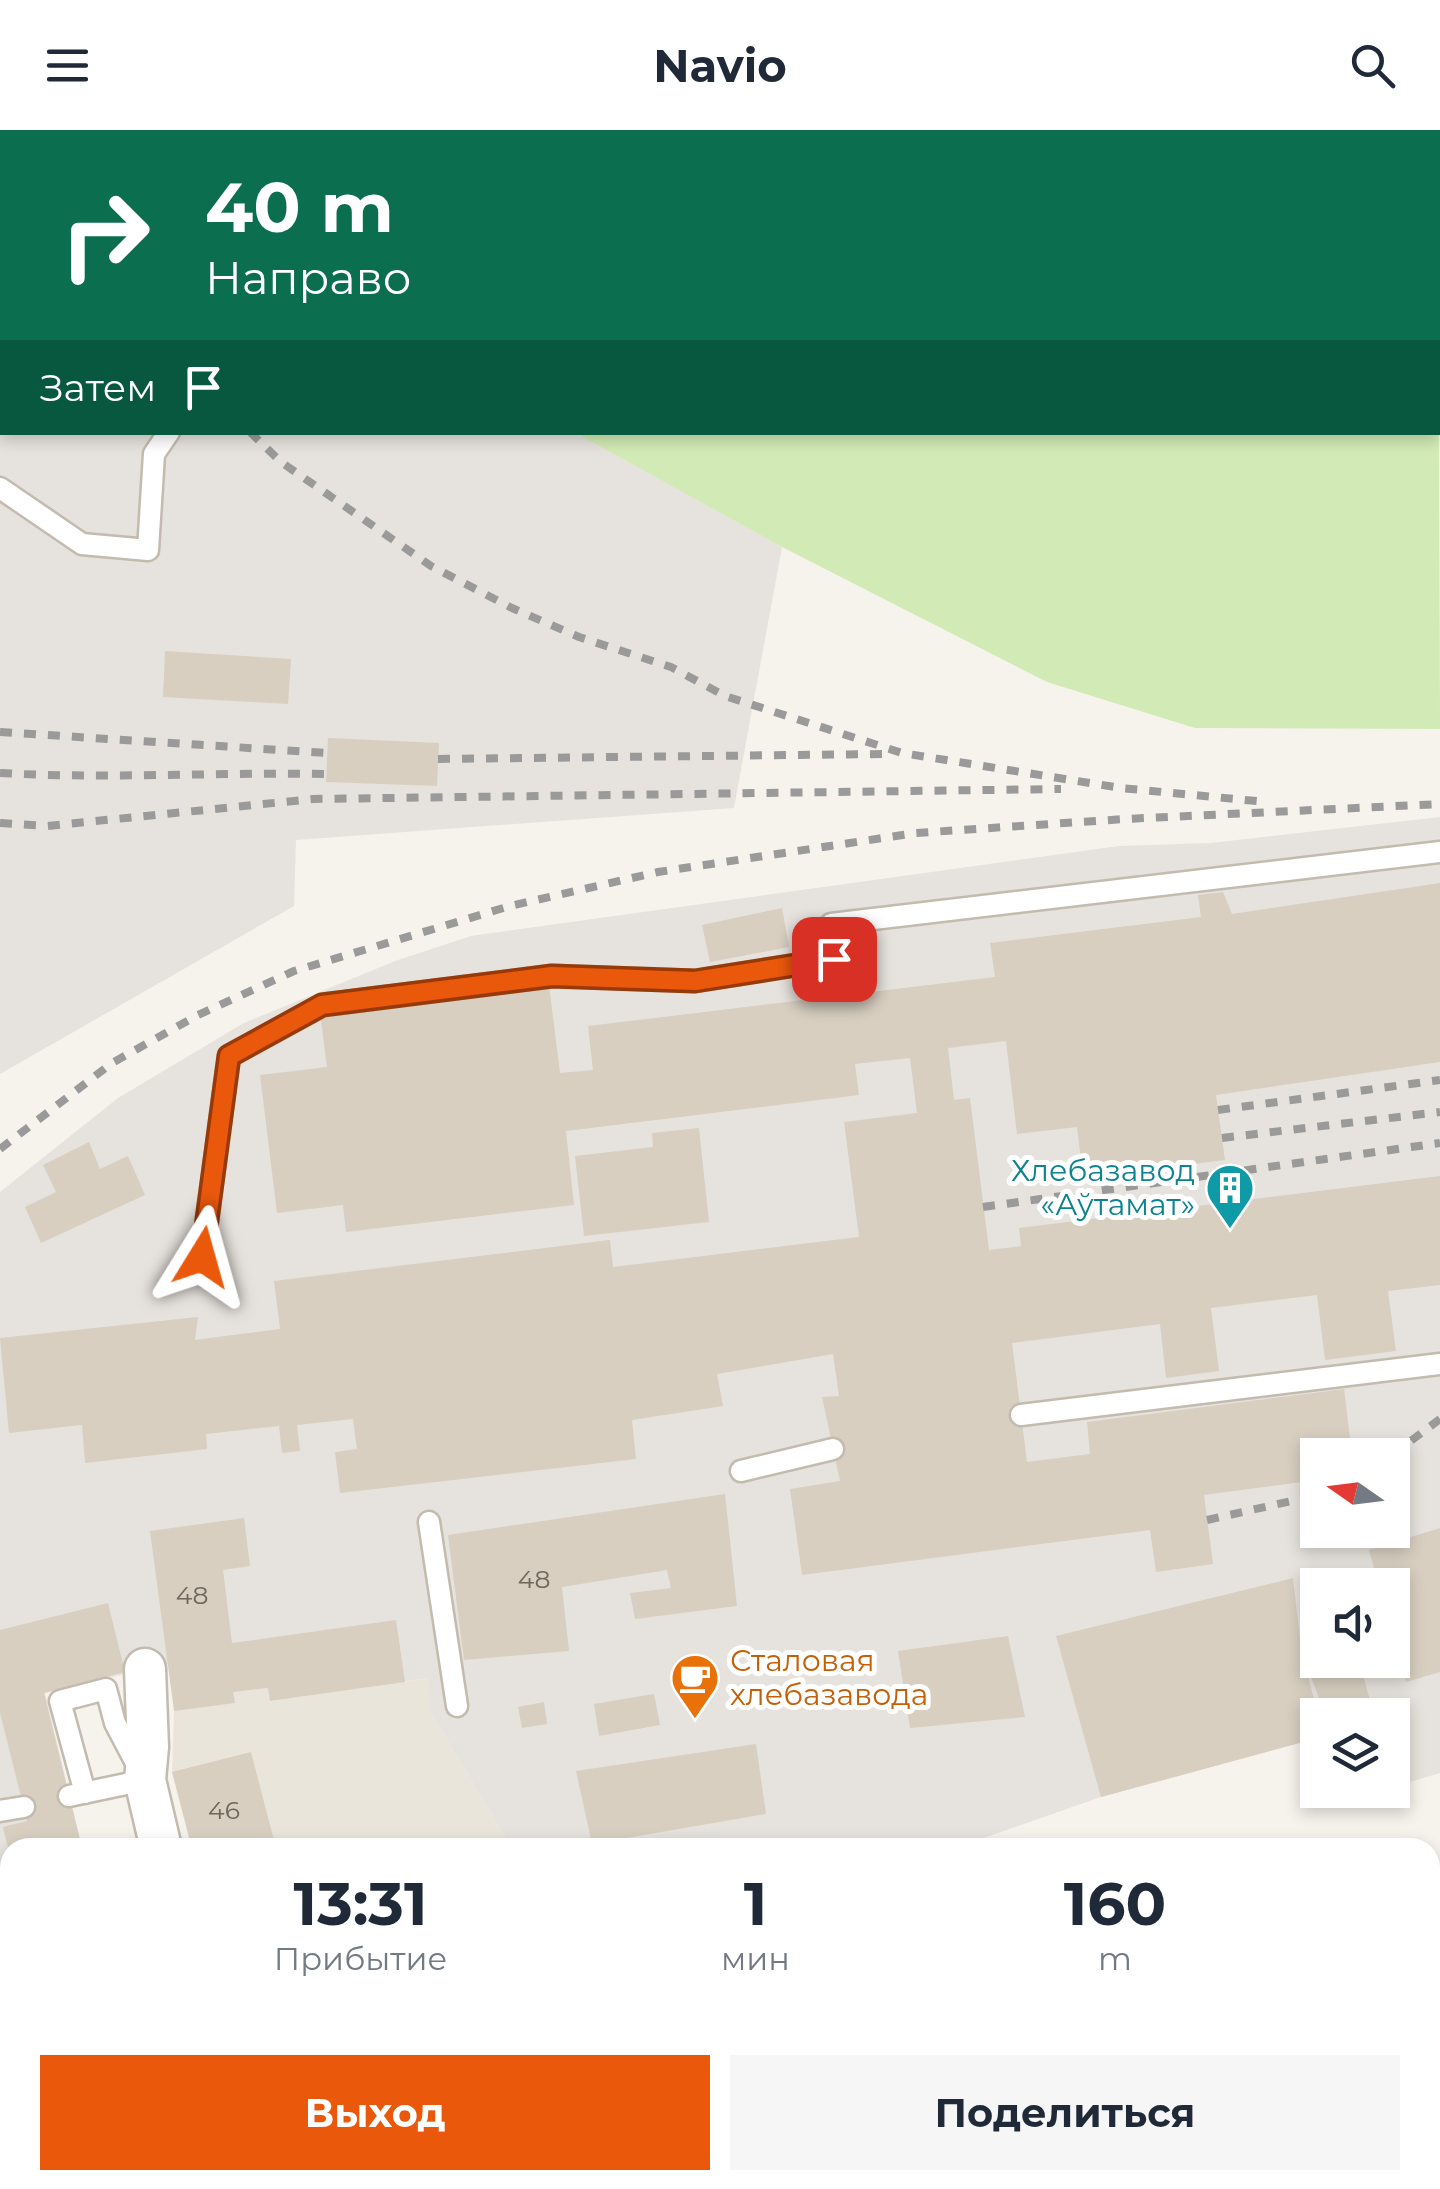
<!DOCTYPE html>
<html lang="ru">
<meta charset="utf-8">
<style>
:root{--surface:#fff;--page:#f6f6f7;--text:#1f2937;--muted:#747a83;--accent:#ea580c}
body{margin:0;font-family:Montserrat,sans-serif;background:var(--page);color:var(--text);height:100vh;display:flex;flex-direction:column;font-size:38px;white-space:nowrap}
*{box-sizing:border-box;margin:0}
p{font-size:32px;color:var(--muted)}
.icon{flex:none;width:55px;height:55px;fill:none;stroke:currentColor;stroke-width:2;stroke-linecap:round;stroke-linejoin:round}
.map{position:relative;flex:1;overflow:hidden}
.side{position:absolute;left:0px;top:1708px;width:1440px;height:352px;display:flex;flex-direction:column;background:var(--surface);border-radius:30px 30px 0 0;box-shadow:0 5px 15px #0003}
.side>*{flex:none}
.banner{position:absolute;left:0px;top:0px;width:1440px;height:305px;box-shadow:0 5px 15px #0003;background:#0b6e4f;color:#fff;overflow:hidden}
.needle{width:65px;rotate:284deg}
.tools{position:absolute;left:1300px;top:1308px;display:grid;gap:20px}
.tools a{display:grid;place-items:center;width:110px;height:110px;border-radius:0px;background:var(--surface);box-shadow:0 5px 15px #0003;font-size:50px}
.pin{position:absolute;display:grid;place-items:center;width:85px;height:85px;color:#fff;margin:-42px;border-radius:20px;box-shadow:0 5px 15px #0006}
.me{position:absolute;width:110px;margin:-55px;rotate:8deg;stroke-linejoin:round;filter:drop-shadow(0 0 8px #0008)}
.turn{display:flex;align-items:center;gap:35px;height:210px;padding:0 40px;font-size:45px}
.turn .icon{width:130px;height:130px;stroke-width:2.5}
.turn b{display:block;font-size:70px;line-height:85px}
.then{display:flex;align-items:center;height:95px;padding:0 40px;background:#0003;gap:20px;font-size:38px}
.eta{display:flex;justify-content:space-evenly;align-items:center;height:170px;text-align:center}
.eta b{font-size:60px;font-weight:700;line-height:70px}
.action{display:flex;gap:20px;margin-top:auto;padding:20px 40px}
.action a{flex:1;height:115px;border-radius:0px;background:var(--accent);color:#fff;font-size:40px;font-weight:700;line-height:115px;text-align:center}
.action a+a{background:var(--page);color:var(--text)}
header{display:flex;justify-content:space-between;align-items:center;height:130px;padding:0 40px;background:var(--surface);font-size:45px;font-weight:700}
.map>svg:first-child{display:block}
</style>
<header><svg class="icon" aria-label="menu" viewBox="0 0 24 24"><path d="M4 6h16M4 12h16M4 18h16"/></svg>Navio<svg class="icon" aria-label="search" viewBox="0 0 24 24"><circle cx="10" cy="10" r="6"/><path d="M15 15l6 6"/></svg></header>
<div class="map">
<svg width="1440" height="2059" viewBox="0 0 1440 2059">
<rect width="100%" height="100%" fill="#f6f3ec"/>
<g fill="#eae5da">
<path d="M430 1548V1581L511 1717H191L172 1642 174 1581 233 1562 268 1558 271 1571Z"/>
<path d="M1440 1794V2059H276L274 2050H695L700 2059 724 2050H1430V1797Z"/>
</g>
<g fill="#e6e2dd" fill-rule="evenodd">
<path d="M0 0H488L489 2H2V302L577 303 782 417 734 678 296 710 294 776 0 944Z"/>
<path d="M1440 687V1643L1393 1657 1392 1585H1318L1317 1608 1101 1667 958 1717H511L430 1581 429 1548 270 1571 267 1558 233 1563 167 1534 45 1563 82 1717 10 1718V2050H172L174 2059H0V1062L118 968 244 893 395 831 471 806 1119 716 1211 713ZM1318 1325H1392V1400H1318ZM1318 1455H1392V1530H1318Z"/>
</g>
<g fill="#d2eab5">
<path d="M866 0H1282L1285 2H859Z"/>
<path d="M1438 102 1440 599 1195 598 1047 552 782 417 576 303 1438 302Z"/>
</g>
<g fill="#d8cfc1">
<path d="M165 521 291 529 288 574 163 567Z"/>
<path d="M328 608 439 613 437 656 326 652Z"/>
<path d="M1440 753V932L1216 965 1225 1030 1083 1048 1077 997 1017 1004 1006 911 948 918 954 970 970 968 989 1120 1021 1116 1019 1098 1440 1046V1155L1388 1161 1396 1221 1325 1230 1317 1165 1211 1178 1219 1241 1166 1248 1160 1194 1012 1213 1027 1332 1090 1324 1087 1292 1344 1259 1352 1325H1318V1350L1204 1365 1213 1434 1156 1442 1150 1400 802 1445 790 1359 840 1351 822 1267 839 1266 833 1224 717 1244 723 1276 632 1290 636 1329 340 1363 335 1322 357 1319 353 1289 297 1295 300 1321 282 1323 279 1296 206 1304 207 1319 85 1333 82 1295 9 1303 0 1208 198 1187 195 1210 280 1199 274 1151 610 1110 613 1137 859 1107 844 992 917 983 910 928 855 934 859 965 566 1001 574 1075 346 1102 343 1075 277 1083 260 945 327 937 320 883 549 855 560 943 593 940 588 896 995 847 990 813 1201 787 1198 765 1223 762 1232 784Z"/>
<path d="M782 778 789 817 710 832 702 795Z"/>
<path d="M699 998 709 1092 584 1106 575 1026 653 1017 652 1003Z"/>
<path d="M89 1012 100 1039 128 1026 145 1065 41 1113 25 1077 56 1062 43 1035Z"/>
<path d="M725 1364 737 1476 635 1489 630 1463 671 1458 667 1440 562 1457 569 1521 464 1530 448 1405Z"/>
<path d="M244 1388 250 1436 223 1440 232 1513 396 1490 405 1552 270 1571 268 1558 233 1562 235 1573 174 1581 150 1401Z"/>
<path d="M1440 1398V1542L1406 1552 1392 1504V1455H1379L1369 1420Z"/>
<path d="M1293 1448 1301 1518 1318 1511V1530H1359L1372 1578 1360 1581 1361 1585H1325L1302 1522 1318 1585V1608L1101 1667 1056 1506Z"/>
<path d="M108 1473 125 1542 44 1563 82 1718H8L3 1697 27 1691 0 1583V1500Z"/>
<path d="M1008 1506 1025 1587 910 1598 898 1521Z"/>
<path d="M654 1564 660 1595 599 1606 594 1574Z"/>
<path d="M544 1572 547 1594 522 1598 518 1577Z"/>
<path d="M756 1614 766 1684 592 1714 576 1641Z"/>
<path d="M251 1622 276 1718H192L172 1642Z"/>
<path d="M1336 1660H1381V1661L1340 1674Z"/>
<path d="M1440 1873V1947L1430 1950V1875Z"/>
<path d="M10 1900V2022L9 2023 0 1990V1903Z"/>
<path d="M10 2030V2050H126L128 2059H0V2032Z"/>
<path d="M803 2050H1039V2051L1010 2059H806Z"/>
</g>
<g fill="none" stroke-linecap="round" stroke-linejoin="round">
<g stroke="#c2bbae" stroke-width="25">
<g id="service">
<path d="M0 156 2 157"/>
<path d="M0 358 82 414 148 420 154 324 169 302"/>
<path d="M202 1127 229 926 323 875 552 846 695 851 834 829 831 794 1440 722"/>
<path d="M1021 1285 1440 1234"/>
<path d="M741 1341 833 1319"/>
<path d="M429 1392 457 1576"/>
<path d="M69 1666 145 1650 115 1593 106 1559 60 1571 85 1663"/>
<path d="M0 1681 24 1677"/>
<path d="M0 1788 10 1785"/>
<path d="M1430 1797 1440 1828"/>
<path d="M2 1849 10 1847"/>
<path d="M1430 1987 1440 1985"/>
<path d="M138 2050 141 2059"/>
<path d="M1135 2059 1165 2050"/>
</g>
</g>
<g stroke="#c2bbae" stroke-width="45">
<g id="minor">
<path d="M145 1539 148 1617 145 1650 161 1718"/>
<path d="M1430 1765 1440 1761"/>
<path d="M230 2050 231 2059"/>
<path d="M1248 2050 1251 2059"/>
<path d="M520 2059 548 2050"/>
</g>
</g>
<use href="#service" stroke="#fff" stroke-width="20"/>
<use href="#minor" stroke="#fff" stroke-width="40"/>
<g stroke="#9a9a9a" stroke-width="8" stroke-dasharray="12 12" stroke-linecap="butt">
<path d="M0 10 2 13"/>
<path d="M250 302 281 332 431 436 512 478 579 507 671 537 725 566 902 623 1121 658 1266 672"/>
<path d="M0 602 327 623"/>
<path d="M438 629 883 624"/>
<path d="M0 643C108 649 217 642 326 644"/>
<path d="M0 693 47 696 313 669 1061 659"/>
<path d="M1218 980 1440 950"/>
<path d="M1222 1008 1440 982"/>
<path d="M0 1019 112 933 198 885 294 841 510 776 658 742 916 703 1125 689 1440 674"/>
<path d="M983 1077 1440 1013"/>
<path d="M1392 1325 1440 1289"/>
<path d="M1207 1390 1318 1365"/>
</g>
</g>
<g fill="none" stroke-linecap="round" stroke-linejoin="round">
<g stroke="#983908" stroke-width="25">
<path id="route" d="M202 1127 229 926 322 875 552 846 695 851 834 829"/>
</g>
<use href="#route" stroke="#ea580c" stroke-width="18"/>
</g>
<defs>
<g id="building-pin" transform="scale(2.5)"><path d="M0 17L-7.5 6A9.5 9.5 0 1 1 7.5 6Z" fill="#0f9aa8" stroke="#fff"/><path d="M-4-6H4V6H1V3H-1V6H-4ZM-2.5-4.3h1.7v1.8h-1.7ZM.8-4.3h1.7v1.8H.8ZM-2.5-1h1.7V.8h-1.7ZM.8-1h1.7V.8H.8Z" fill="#fff"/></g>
<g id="cafe-pin" transform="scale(2.5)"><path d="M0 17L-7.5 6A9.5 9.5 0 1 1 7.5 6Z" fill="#e8710a" stroke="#fff"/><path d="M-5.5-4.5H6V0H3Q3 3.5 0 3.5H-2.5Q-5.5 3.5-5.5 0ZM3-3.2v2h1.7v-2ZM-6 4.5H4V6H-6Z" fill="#fff"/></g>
</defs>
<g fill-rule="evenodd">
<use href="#building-pin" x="1230" y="1058"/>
<use href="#cafe-pin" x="695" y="1548"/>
</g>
<g text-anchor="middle" stroke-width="10" stroke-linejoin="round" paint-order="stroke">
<g font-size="25" fill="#6e675b">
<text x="534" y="1458">48</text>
<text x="192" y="1474">48</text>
<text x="224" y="1689">46</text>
</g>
<g font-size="30" fill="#0d838f" stroke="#fff" text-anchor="end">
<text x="1195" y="1051">Хлебазавод<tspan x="1195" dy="34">«Аўтамат»</tspan></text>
</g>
<g font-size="30" fill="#c56008" stroke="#fff" text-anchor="start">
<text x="730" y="1541">Сталовая<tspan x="730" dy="34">хлебазавода</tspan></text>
</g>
</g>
</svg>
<div class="tools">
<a><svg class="needle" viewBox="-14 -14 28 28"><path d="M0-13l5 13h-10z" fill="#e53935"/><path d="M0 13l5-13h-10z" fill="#747a83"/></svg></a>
<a><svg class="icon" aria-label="sound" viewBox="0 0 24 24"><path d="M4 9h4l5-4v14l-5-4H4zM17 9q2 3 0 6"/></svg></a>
<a><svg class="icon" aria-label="layers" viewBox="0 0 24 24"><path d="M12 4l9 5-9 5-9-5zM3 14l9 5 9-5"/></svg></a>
</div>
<div class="pin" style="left:834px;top:829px;background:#d93025"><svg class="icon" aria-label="arrive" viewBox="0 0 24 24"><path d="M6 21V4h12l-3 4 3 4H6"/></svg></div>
<svg class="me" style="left:202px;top:1127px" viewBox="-20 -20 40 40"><path d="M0-17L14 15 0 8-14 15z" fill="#ea580c" stroke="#fff" stroke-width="4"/></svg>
<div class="banner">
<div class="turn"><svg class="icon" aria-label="right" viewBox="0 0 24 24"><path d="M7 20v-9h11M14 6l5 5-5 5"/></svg><div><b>40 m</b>Направо</div></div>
<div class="then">Затем<svg class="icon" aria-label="arrive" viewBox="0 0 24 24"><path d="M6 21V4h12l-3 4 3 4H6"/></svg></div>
</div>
<section class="side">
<div class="eta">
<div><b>13:31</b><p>Прибытие</p></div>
<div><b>1</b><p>мин</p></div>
<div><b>160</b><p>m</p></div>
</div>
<div class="action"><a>Выход</a><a>Поделиться</a></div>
</section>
</div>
